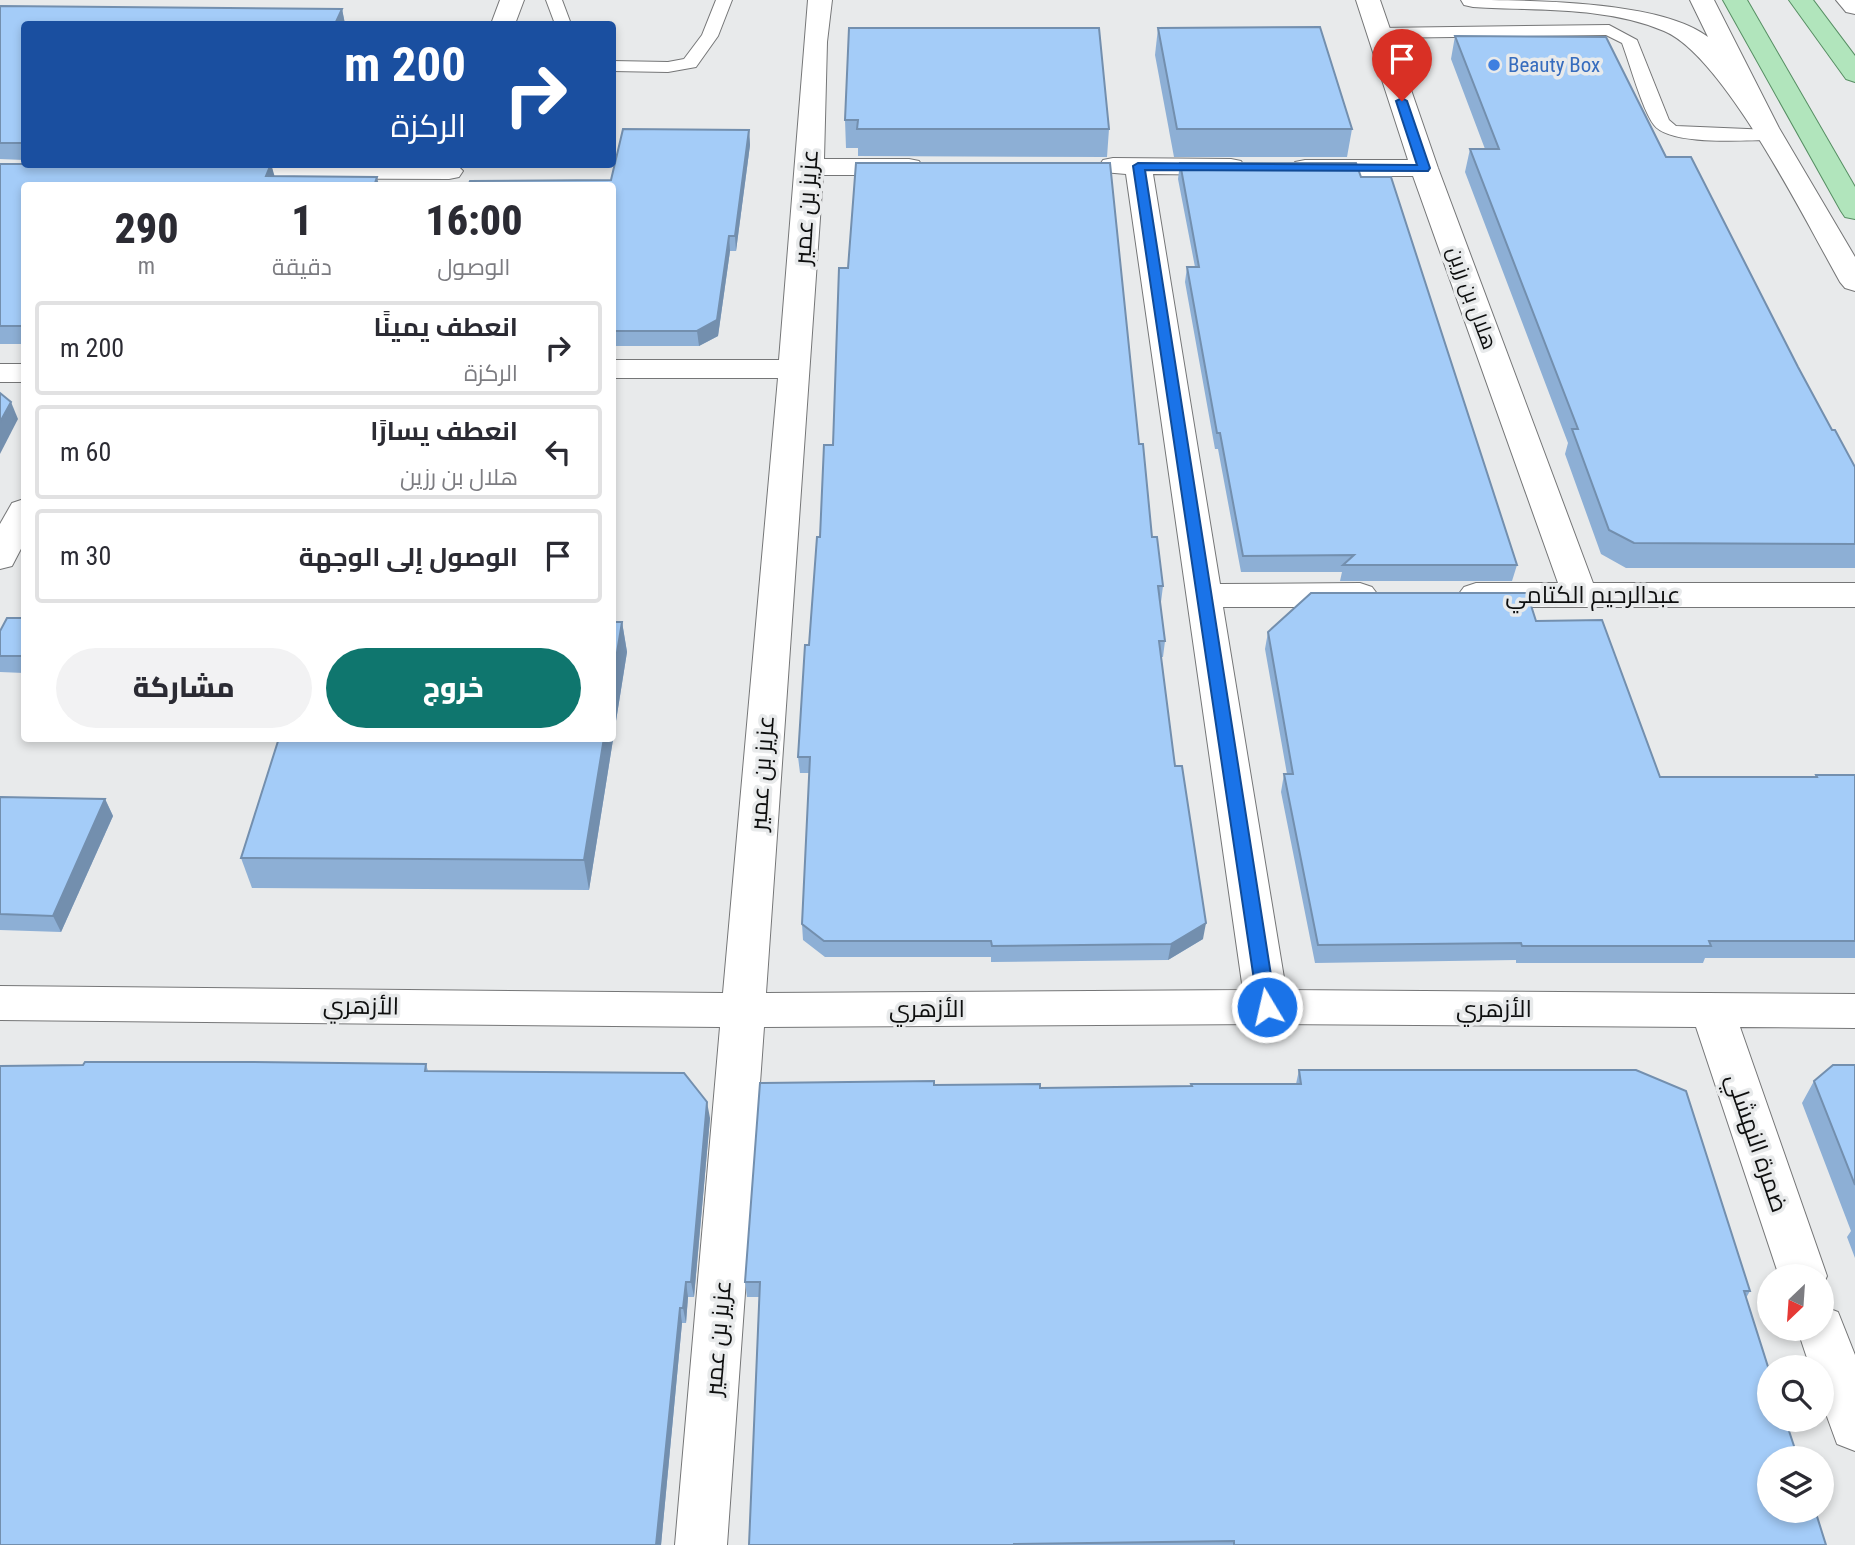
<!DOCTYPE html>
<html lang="ar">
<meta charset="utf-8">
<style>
:root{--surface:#fff;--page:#f2f2f3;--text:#2b2b33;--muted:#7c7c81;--line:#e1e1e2;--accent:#0f766e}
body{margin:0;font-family:"Roboto Condensed",Cairo,sans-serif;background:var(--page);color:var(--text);direction:rtl;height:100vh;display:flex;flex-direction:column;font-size:26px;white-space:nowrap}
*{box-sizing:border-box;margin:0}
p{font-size:23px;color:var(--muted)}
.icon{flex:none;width:38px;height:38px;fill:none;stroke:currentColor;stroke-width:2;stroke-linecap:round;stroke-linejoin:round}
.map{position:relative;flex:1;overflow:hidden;direction:ltr}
.side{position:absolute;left:21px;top:182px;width:595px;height:560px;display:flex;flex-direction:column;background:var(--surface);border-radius:7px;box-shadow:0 4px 10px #0003;direction:rtl}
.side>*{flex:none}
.guide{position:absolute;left:21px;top:21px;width:595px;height:147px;border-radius:7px;box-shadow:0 4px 10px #0003;direction:rtl;background:#1a4fa0;color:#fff;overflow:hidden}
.needle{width:46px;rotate:205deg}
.buttons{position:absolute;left:1757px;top:1264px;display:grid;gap:14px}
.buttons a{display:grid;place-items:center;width:77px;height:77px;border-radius:50%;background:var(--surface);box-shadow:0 4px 10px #0003;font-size:35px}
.pin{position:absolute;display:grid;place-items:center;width:60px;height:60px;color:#fff;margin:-72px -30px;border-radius:50% 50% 50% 0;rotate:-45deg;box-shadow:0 0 7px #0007}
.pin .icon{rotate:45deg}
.me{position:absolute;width:77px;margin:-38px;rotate:351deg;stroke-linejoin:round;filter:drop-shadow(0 0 5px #0008)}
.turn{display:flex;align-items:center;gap:24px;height:147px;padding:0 35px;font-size:32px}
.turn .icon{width:91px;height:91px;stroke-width:2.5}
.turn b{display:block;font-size:49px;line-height:60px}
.eta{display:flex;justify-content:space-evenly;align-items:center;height:119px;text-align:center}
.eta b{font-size:42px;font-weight:800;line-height:49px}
.cta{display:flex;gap:14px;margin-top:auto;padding:14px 35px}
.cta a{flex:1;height:80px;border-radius:42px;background:var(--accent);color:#fff;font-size:28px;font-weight:800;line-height:80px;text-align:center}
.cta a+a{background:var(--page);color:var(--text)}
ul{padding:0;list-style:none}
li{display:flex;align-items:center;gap:21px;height:94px;margin:0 14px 10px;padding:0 21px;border:4px solid var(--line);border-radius:7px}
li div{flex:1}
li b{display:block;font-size:26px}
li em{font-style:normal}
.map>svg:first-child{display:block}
</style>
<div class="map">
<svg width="1855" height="1545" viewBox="0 0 1855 1545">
<rect width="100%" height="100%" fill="#e8eaeb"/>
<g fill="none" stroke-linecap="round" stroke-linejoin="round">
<g stroke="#757677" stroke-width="2">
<g id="lane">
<path d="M546 0H562L571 24H555Z"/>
<path d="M716 0H732L718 36 696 67 668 72 612 71V61L668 62 684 59 702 35Z"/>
<path d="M1609 25 1637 40 1669 120 1676 126 1771 130 1780 135 1771 140C1744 140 1670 146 1654 125 1642 109 1630 64 1622 43L1606 35 1379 38 1371 33 1379 28Z"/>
</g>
</g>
<g stroke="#757677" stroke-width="2">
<g id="street">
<path d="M500 0H524L515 24H491Z"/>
<path d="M808 0H832L827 42 824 159H909L919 161 923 167 919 173 909 175H823L766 993 1243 990 1126 174 1103 172 1099 166 1103 160 1113 158 1231 159 1241 161 1245 167 1241 173 1231 175 1153 174 1220 584 1360 583 1372 587 1378 595 1372 603 1360 607H1223L1286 990 1855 994V1028L1740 1027 1827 1276 1822 1287V1276H1779L1696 1027 1267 1024 764 1027 727 1545H675L720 1027 0 1020V986L723 993 778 378H612V360H779Z"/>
<path d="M1356 0H1380L1438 168 1593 583H1855V607H1476L1464 603 1458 595 1464 587 1476 583H1558L1413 176H1305L1295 174 1291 168 1295 162 1305 160H1408Z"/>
<path d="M209 164H456L463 171 459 177 449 179 219 178 209 176 205 170Z"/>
<rect x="0" y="364" width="24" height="18"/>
<path d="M24 499V543L12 566 0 569V524L12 503Z"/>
<path d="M1822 1306 1838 1312 1855 1355V1451L1837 1444 1822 1403V1367H1810L1797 1328H1822Z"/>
</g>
</g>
<g stroke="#757677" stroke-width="2">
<g id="secondary">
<path d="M1461 0C1525 0 1661 0 1708 37L1690 0H1714L1779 128 1855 257V291L1845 288 1840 282C1806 222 1724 56 1664 31 1605 6 1535 11 1473 7L1464 5Z"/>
<path d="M1836 0H1855V14L1846 12Z"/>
</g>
</g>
<g stroke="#568e63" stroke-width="2">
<g id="primary">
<path d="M1723 0H1747L1855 187V219L1845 217 1841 211Z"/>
<path d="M1789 0H1813L1855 56V82L1846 79Z"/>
</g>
</g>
<use href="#lane" fill="#fff" fill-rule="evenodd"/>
<use href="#street" fill="#fff" fill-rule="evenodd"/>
<use href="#secondary" fill="#fff" fill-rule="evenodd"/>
<use href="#primary" fill="#b1e5bc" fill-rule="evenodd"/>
</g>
<g fill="#8dafd5">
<path d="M0 6 342 9 345 24H24V160L0 159Z"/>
<path d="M1158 28 1352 129 1347 157H1174L1155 55Z"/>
<path d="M1455 36 1666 157 1798 367 1832 430 1855 467V568H1626L1601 554 1565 454 1568 443 1465 172 1470 149H1485L1451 59Z"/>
<path d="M845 120 1109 129 1107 157 858 156V148H846Z"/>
<path d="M749 130 750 145 736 251H730L718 336 699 346H612V186L611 180Z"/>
<path d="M1180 163 1361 177 1517 565 1512 581H1340L1342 572H1241L1218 449H1215L1185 282 1187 267H1195L1178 179Z"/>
<path d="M0 164H271L274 176 24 186V344H0Z"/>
<path d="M1139 444 1152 537 1163 586 1161 602H1160L1165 641 1163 657H1161L1175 766 1203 939 1168 960 991 962V957H825L803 940 802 924 810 773H800L798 757 820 537Z"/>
<path d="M24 618V673L0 672V631Z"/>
<path d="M1536 621 1660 777H1815L1816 775H1855V958H1705L1703 963H1516V960L1315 963 1281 792 1284 774H1287L1265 649 1268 632Z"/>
<path d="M622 622 627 652 589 890 252 888 241 858Z"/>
<path d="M0 797 105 799 113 816 61 932 0 930Z"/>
<path d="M426 1064 428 1071 710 1118 694 1297H688L686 1323H682L661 1545H0Z"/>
<path d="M1855 1065V1258L1847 1237 1851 1231 1802 1103 1814 1081Z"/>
<path d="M1299 1070 1750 1291 1746 1298 1826 1545H749L759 1297H747L745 1282 934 1085 1040 1088 1296 1084Z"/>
</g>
<g fill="#738fae">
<path d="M342 9 345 24H335Z"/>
<path d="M749 130 750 145 736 251 735 236Z"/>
<path d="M271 164 276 181 266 176Z"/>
<path d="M377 177 379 186H374Z"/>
<path d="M729 236 730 251 718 336 699 346 697 331Z"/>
<path d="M11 402 18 419 0 454V422Z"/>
<path d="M622 622 627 652 589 890 584 860 604 738H612V683Z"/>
<path d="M105 799 113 816 61 932 53 916Z"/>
<path d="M1206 923 1203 939 1168 960 1171 944Z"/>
<path d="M707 1102 710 1118 694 1297 691 1282Z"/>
<path d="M686 1282 688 1297 686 1323 683 1308Z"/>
<path d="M680 1308 682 1323 661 1545H656Z"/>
</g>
<g fill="#a4ccf8" stroke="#738fae" stroke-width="2">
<path d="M0 6 342 9 335 24H24V143H0Z"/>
<path d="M1320 27 1352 129H1177L1158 28Z"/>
<path d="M849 28H1099L1109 129H857L858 120H845Z"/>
<path d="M1455 36 1606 37 1666 157H1691L1798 367 1832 430H1835L1855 467V544L1634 543 1609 530 1572 429H1578L1470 149H1499Z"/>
<path d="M623 129 749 130 735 236H729L717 320 697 331H612V186H468L470 181 611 180Z"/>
<path d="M856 163H1110L1139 444H1143L1152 537H1157L1163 586H1158L1165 641H1159L1175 766H1182L1206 923 1171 944 992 946 991 941H824L802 924 810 757H798L805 645H809L817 537H820L824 445H833L839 268H848Z"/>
<path d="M1180 163H1356L1361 177H1391L1517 565H1343L1354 555 1243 556 1220 433H1217L1187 267H1199Z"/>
<path d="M0 164H271L266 176 377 177 374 186H24V326H0Z"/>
<path d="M0 393 11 402 0 422Z"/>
<path d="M1311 593H1527L1536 621 1602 620 1660 777H1817L1816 775H1855V941H1709L1711 946H1522L1521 943 1318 945 1284 774H1293L1268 632Z"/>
<path d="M7 618H24V656H0V631Z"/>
<path d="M612 622H622L612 683Z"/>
<path d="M279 738H604L584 860 241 858Z"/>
<path d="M0 797 105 799 53 916 0 914Z"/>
<path d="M85 1062H250L426 1064 425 1071 684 1073 707 1102 691 1282H686L683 1308H680L656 1545H0V1066L83 1065Z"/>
<path d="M1833 1065H1855V1185L1814 1081Z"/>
<path d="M1299 1070H1636L1686 1091 1750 1291H1744L1769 1370V1419H1785L1798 1458H1769V1510H1815L1826 1545H1234V1541L1014 1544V1545H749L760 1282H745L760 1083 934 1081V1085L1040 1084V1088L1192 1086 1191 1084H1301Z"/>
</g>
<path fill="#1a73e8" stroke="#114b97" stroke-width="2" d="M1402 98 1407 101 1430 168 1428 171 1145 170 1276 1007 1273 1012H1261L1258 1007 1133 166 1138 163 1417 165 1396 101Z"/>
<circle fill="#3f7fe0" stroke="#e8eaeb" stroke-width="2.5" cx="1494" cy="65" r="7"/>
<g text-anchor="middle" stroke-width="7" stroke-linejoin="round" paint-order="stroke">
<g font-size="21" fill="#366cbe" stroke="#e8eaeb" text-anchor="start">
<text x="1508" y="72">Beauty Box</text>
</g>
<g font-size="21" fill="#0e0f0f" stroke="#e8eaeb">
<text transform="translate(1472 298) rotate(70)" y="7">هلال بن رزين</text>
</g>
<g font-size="24" fill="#0e0f0f" stroke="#e8eaeb">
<text transform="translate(806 207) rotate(-86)" y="8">عزيز بن عمير</text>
<text x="1593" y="603">عبدالرحيم الكتامي</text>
<text transform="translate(762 773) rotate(-86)" y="8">عزيز بن عمير</text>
<text transform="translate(361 1006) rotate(1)" y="8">الأزهري</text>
<text x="927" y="1017">الأزهري</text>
<text x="1494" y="1017">الأزهري</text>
<text transform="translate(1757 1143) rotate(71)" y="8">ضمرة النهشلي</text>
<text transform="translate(718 1338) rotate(-85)" y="8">عزيز بن عمير</text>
</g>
</g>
</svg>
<div class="buttons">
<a><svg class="needle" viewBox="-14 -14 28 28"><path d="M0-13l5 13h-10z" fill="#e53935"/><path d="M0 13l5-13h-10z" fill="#7c7c81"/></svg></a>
<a><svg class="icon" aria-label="search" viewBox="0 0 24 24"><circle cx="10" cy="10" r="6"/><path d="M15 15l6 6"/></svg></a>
<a><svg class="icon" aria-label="layers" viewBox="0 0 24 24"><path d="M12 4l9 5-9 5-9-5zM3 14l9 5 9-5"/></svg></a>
</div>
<div class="pin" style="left:1402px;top:101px;background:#d93025"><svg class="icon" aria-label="arrive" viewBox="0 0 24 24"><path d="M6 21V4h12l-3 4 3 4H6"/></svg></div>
<svg class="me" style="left:1267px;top:1007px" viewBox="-20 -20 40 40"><circle r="17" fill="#1a73e8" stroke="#fff" stroke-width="3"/><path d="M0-11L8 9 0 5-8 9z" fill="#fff"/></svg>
<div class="guide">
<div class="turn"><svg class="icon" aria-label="right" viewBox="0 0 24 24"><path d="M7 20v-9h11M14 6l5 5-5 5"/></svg><div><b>200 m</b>الركزة</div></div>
</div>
<section class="side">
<div class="eta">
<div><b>16:00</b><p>الوصول</p></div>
<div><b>1</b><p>دقيقة</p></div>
<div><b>290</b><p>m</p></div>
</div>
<ul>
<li><svg class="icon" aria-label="right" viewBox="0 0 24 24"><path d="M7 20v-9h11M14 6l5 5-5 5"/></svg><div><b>انعطف يمينًا</b><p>الركزة</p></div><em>200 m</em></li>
<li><svg class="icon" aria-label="left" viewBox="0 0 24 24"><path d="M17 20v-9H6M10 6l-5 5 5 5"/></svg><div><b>انعطف يسارًا</b><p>هلال بن رزين</p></div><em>60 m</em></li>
<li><svg class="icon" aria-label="arrive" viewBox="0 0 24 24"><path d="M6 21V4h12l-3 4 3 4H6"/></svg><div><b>الوصول إلى الوجهة</b></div><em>30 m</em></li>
</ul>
<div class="cta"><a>خروج</a><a>مشاركة</a></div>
</section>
</div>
